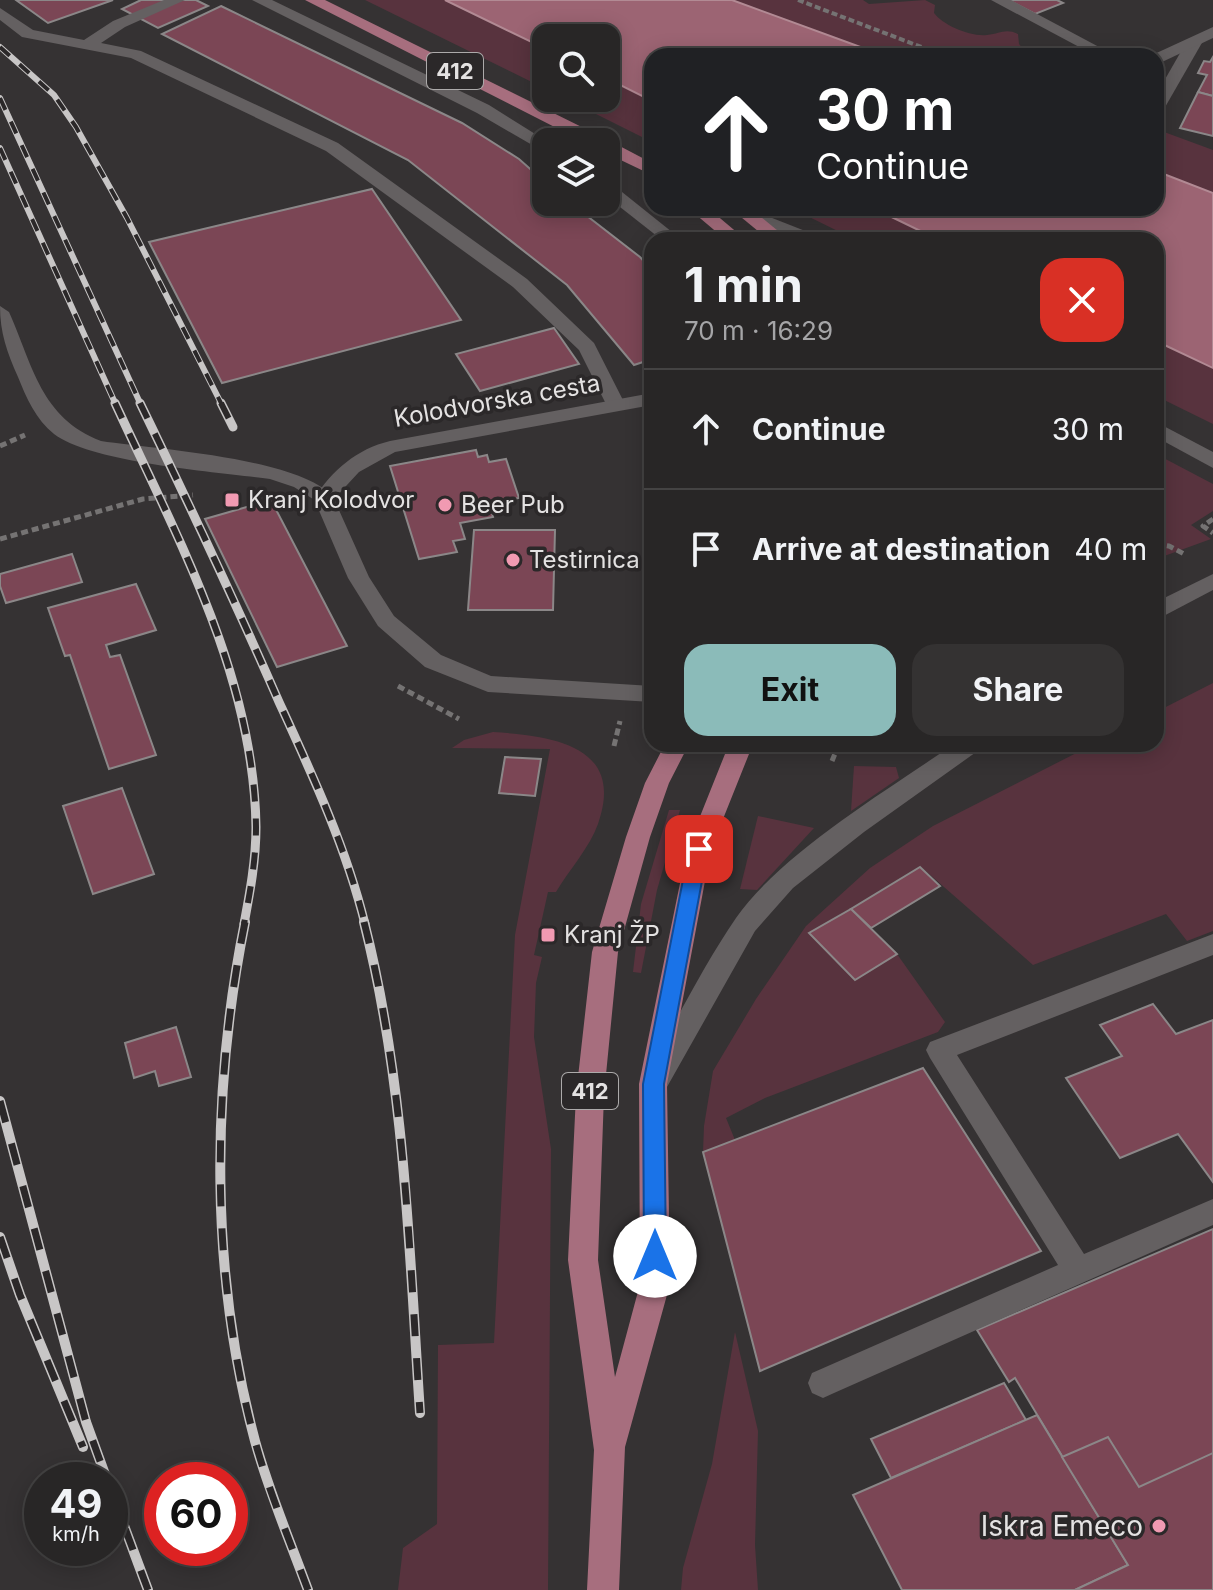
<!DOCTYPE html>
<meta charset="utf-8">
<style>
:root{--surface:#282626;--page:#343232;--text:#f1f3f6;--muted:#a5a5a7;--line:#444343;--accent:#8bbbb9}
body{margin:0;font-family:Inter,sans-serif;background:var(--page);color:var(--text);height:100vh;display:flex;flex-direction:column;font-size:30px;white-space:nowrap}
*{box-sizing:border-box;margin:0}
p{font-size:26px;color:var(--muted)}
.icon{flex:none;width:44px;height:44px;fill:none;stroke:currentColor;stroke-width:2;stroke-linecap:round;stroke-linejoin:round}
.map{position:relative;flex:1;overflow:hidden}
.details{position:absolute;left:644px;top:232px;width:520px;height:520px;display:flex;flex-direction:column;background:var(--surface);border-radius:24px;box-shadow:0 4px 20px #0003,0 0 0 2px var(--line)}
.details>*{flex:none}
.top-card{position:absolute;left:644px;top:48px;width:520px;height:168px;border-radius:24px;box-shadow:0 4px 20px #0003,0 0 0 2px var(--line);background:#202124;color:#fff;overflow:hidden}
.fabs{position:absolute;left:532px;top:24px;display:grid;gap:16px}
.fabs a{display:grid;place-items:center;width:88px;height:88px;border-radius:16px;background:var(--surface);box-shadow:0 4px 20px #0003,0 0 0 2px var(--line);font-size:40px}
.speed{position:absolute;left:24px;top:1462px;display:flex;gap:16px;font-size:40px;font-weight:700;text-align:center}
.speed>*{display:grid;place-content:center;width:104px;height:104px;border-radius:50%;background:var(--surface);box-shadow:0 4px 20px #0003,0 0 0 2px var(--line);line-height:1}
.speed small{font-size:20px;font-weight:400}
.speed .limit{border:12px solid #d22;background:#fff;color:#111}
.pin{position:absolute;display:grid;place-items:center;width:68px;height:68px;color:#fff;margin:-34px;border-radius:16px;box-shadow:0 4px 12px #0006}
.me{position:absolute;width:88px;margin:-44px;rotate:0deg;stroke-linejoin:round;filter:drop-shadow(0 0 6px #0008)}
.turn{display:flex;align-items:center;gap:28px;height:168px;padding:0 40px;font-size:36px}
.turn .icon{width:104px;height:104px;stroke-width:2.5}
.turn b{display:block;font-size:56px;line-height:68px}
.round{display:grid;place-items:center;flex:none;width:84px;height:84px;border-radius:24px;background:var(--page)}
.head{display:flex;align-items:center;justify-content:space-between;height:136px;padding:0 40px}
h1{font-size:48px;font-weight:700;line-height:60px}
.cta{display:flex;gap:16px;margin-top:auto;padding:16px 40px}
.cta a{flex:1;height:92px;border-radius:24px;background:var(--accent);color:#111;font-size:32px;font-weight:700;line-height:92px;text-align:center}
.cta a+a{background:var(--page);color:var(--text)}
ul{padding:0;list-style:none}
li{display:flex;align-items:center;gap:24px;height:120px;padding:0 40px;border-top:2px solid var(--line)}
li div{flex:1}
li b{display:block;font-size:30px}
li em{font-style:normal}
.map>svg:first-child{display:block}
</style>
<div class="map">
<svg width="1213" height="1590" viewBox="0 0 1213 1590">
<rect width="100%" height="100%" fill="#353233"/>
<g fill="#58333e">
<path d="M365 0H445L546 49V89Z"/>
<path d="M732 0H863L869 4 925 0 935 5 934 13C943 25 970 37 987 35 1000 34 1005 28 1018 34L1019 44 1029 56H885Z"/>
<path d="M606 78 652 101V142L564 98H606Z"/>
<path d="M1156 129 1213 150V193L1156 171Z"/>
<path d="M791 208H873L939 240H856Z"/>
<path d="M1156 341 1213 368V424L1156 396Z"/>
<path d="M1156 454 1213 484V511L1191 525 1211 539 1156 559Z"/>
<path d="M1213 683V931L1187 941 1166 914 1033 965 920 866 810 933 855 980 897 954 945 1022 938 1032 765 1098 726 1118 735 1140 703 1152 704 1126 713 1071 756 999 806 926 870 868 933 826 1094 744H1156V712Z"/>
<path d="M493 732C550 736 626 744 598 824 590 847 569 870 556 892H548L534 955 542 957 536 983 534 1037 551 1149 548 1590H398L403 1548 437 1524 438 1345 494 1343 515 935 550 749 452 748 464 740Z"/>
<path d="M854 766 896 767 899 778 851 811Z"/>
<path d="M669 810H680L657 890 641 973 633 972 641 904Z"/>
<path d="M758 816 814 828 757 890 740 889Z"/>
<path d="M735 1332 758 1431 755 1545 758 1590H681L683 1568 712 1464Z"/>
</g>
<g fill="#9c6473" stroke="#b28a94" stroke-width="2">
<path d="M445 0H732L885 56H652V101L606 78V38H546V49Z"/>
<path d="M1156 171 1213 193V368L1156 341V240H939L873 208H1156Z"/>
</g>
<g fill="#7b4655" stroke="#8b8788" stroke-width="2">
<path d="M16 0H113L48 23Z"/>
<path d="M141 0H196L208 6 158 28 122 9Z"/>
<path d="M1008 0H1057L1063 3 1035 14Z"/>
<path d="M221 6 462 123 519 159 546 183V202H569L640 257 652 270V359L634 365 567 285 408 160 162 34Z"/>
<path d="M1213 57V96L1198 92 1207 75 1198 73 1204 61 1210 62Z"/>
<path d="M1198 92 1213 96V136L1180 128Z"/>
<path d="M372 189 461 320 222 383 149 242Z"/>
<path d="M554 328 579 364 480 391 456 354Z"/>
<path d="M476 450 478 457 487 455 489 462 506 459 519 498 489 503 493 517 460 523 465 539 453 541 457 552 419 559 390 466Z"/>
<path d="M271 500 347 646 277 667 205 519Z"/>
<path d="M474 530H555L553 610H468Z"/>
<path d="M72 554 82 582 6 603 0 586V574Z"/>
<path d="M136 584 156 630 106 645 110 657 120 655 156 755 109 769 70 655 65 656 48 608Z"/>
<path d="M505 757 541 759 535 796 499 793Z"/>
<path d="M122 788 154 874 93 894 63 806Z"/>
<path d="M920 867 940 886 871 928 851 909Z"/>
<path d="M851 909 897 954 855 980 809 933Z"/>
<path d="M1153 1004 1176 1034 1213 1020V1182L1178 1134 1120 1158 1066 1078 1122 1056 1100 1025Z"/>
<path d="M176 1027 191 1077 159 1086 155 1071 134 1078 125 1043Z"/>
<path d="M923 1068 1041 1251 760 1371 703 1152Z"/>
<path d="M1213 1229V1473L1103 1524 1015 1378 1009 1382 977 1330Z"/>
<path d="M1004 1383 1026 1420 891 1478 871 1439Z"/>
<path d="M1037 1415 1128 1565 1075 1590H902L853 1495Z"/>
<path d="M1108 1437 1139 1487 1213 1453V1590H1075L1128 1565 1062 1457Z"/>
</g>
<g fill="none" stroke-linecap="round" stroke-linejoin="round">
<path stroke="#757373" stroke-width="4" stroke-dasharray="6 3" stroke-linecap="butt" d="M798 0 945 56"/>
<g stroke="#757373" stroke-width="5" stroke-dasharray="7 4" stroke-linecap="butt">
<path d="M0 446 25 435"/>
<path d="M1213 519 1203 526 1213 533"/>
<path d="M0 539 143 499 193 495"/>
<path d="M1156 544 1169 546 1186 555"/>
<path d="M398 686 459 719"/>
<path d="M614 746 620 721"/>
<path d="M832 761 839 744"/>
</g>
<g fill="#646061" fill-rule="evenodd">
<path d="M164 0H185L125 27 101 43 141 51 338 143 527 279 594 343 626 406 623 410H609L579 350 513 287 326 151 131 58 22 37 0 20V8L33 30 84 40 113 21Z"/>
<path d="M252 0H272L489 105 548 142 546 153 477 113Z"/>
<path d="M1195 36 1203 41 1164 109 1156 114V95L1187 41Z"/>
<path d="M606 183 612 184 682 240H662L606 196Z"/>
<path d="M0 306 9 312C33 366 41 418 101 441 152 449 307 458 334 499L324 506 294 487 270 479C218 472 92 463 54 434 36 420 26 397 18 377 7 352 0 333 0 306Z"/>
<path d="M1213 934V955L957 1055 1084 1254 1213 1199V1225L834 1393 823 1398 812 1393 808 1383 812 1373 1058 1265 930 1058 926 1050 930 1042Z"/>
</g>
<g fill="#646061" fill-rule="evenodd">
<path d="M991 0H1011L1116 56H1096Z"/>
<path d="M1213 27V38L1162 62 1156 64V56H1150Z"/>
<path d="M749 209 818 236 821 240H796L743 218 740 214 743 210Z"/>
<path d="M652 393V405L395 452 359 472 334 499 369 577 394 616 441 655 491 676 652 686V702L488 692 425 667 378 626 348 578 314 499C332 470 357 449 390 441Z"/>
<path d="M1156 422 1213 452V468L1156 437Z"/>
<path d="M1213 574V590L1156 620V602Z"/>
<path d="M954 744H983L979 750 864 832 793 888 755 931 667 1087 657 1091 647 1087 643 1079 647 1071C677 1020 703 966 736 918 781 853 888 790 954 744Z"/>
</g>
<g fill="#a76e7e" fill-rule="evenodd">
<path d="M305 0H325L612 142 652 163V175L606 153V142H584Z"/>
<path d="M688 208H708L746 240H726Z"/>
<path d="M730 208H750L789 240H769Z"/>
<path d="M665 744H689L669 783 650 837 618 952 604 1095 598 1260 615 1377 640 1284 639 1084 687 849 729 744H753L711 849 667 1084 670 1284 625 1447 619 1590H587L594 1450 568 1260 576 1095 592 952 626 837 645 783Z"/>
</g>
<g stroke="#c8c6c6" stroke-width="6">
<g id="rail-far2">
<path d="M0 47 54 95 76 127 127 218 222 405"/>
<path d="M0 98 141 405"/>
<path d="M0 148 116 405"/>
</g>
</g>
<g stroke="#c8c6c6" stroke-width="9">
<g id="rail-far1">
<path d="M115 403C177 537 254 676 256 827 256 860 250 892 244 924"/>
<path d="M140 403C188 502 235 601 279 702 312 774 346 847 365 924"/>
<path d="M221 403 233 427"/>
</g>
</g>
<g stroke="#c8c6c6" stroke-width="10">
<g id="rail">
<path d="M245 922C211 1091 210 1273 255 1441 269 1492 290 1541 308 1590"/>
<path d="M364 922C405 1083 409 1248 420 1413"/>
<path d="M0 1101 86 1422 107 1480"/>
<path d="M0 1237 20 1295 83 1447"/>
<path d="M110 1488 148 1590"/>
</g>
</g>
<use href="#rail-far2" stroke="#2b2829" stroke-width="4" stroke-dasharray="13" stroke-linecap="butt"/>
<use href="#rail-far1" stroke="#2b2829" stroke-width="6" stroke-dasharray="17" stroke-linecap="butt"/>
<use href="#rail" stroke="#2b2829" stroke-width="7" stroke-dasharray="22" stroke-linecap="butt"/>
</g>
<path fill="#1a73e8" stroke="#114b97" stroke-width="2" d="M699 842 708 849 664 1084 666 1256 663 1263 655 1266 647 1263 644 1256 643 1084 689 849Z"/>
<g fill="#f19ab2" stroke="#2b2829" stroke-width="3">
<rect x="224" y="492" width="16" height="16" rx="4"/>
<circle cx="445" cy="505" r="8"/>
<circle cx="513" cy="560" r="8"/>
<rect x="540" y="927" width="16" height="16" rx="4"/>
<circle cx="1159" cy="1526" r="8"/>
</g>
<g text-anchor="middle" stroke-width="7" stroke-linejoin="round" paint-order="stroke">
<g fill="#2b2829" stroke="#acaaaa" stroke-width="2">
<rect x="427" y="53" width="56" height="36" rx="6"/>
<rect x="562" y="1073" width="56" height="36" rx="6"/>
</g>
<g font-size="22" font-weight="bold" fill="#e4e2e2">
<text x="455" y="79">412</text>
<text x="590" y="1099">412</text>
</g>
<g font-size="24" fill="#e4e2e2" stroke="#2b2829">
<text transform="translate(497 401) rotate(-10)" y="8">Kolodvorska cesta</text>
</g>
<g font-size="24" fill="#e4e2e2" stroke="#2b2829" text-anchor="start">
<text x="248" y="508">Kranj Kolodvor</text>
<text x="461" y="513">Beer Pub</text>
<text x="529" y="568">Testirnica</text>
<text x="564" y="943">Kranj ŽP</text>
</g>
<g font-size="28" fill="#e4e2e2" stroke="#2b2829" text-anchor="end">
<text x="1143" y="1536">Iskra Emeco</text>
</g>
</g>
</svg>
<div class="fabs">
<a><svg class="icon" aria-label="search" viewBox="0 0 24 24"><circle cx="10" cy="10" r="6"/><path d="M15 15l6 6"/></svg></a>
<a><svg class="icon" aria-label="layers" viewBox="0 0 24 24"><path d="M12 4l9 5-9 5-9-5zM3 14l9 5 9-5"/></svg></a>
</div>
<div class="speed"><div>49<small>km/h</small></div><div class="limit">60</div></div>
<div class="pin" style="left:699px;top:849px;background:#d93025"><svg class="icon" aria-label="arrive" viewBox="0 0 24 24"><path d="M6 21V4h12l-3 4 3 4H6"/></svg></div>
<svg class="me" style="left:655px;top:1256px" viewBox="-20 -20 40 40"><circle r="19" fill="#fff"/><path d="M0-13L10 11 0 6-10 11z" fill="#1a73e8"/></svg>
<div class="top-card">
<div class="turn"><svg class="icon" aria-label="ahead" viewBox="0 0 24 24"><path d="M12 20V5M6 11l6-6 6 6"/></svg><div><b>30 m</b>Continue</div></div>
</div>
<section class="details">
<div class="head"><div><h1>1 min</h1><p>70 m · 16:29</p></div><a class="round" style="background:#d93025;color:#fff"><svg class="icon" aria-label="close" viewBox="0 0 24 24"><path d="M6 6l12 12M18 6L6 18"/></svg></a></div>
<ul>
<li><svg class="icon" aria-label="ahead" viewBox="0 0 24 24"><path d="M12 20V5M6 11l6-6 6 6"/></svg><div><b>Continue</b></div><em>30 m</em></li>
<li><svg class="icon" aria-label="arrive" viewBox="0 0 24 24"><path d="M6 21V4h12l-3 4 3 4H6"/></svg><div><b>Arrive at destination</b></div><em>40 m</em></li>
</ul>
<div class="cta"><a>Exit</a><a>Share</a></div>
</section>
</div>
